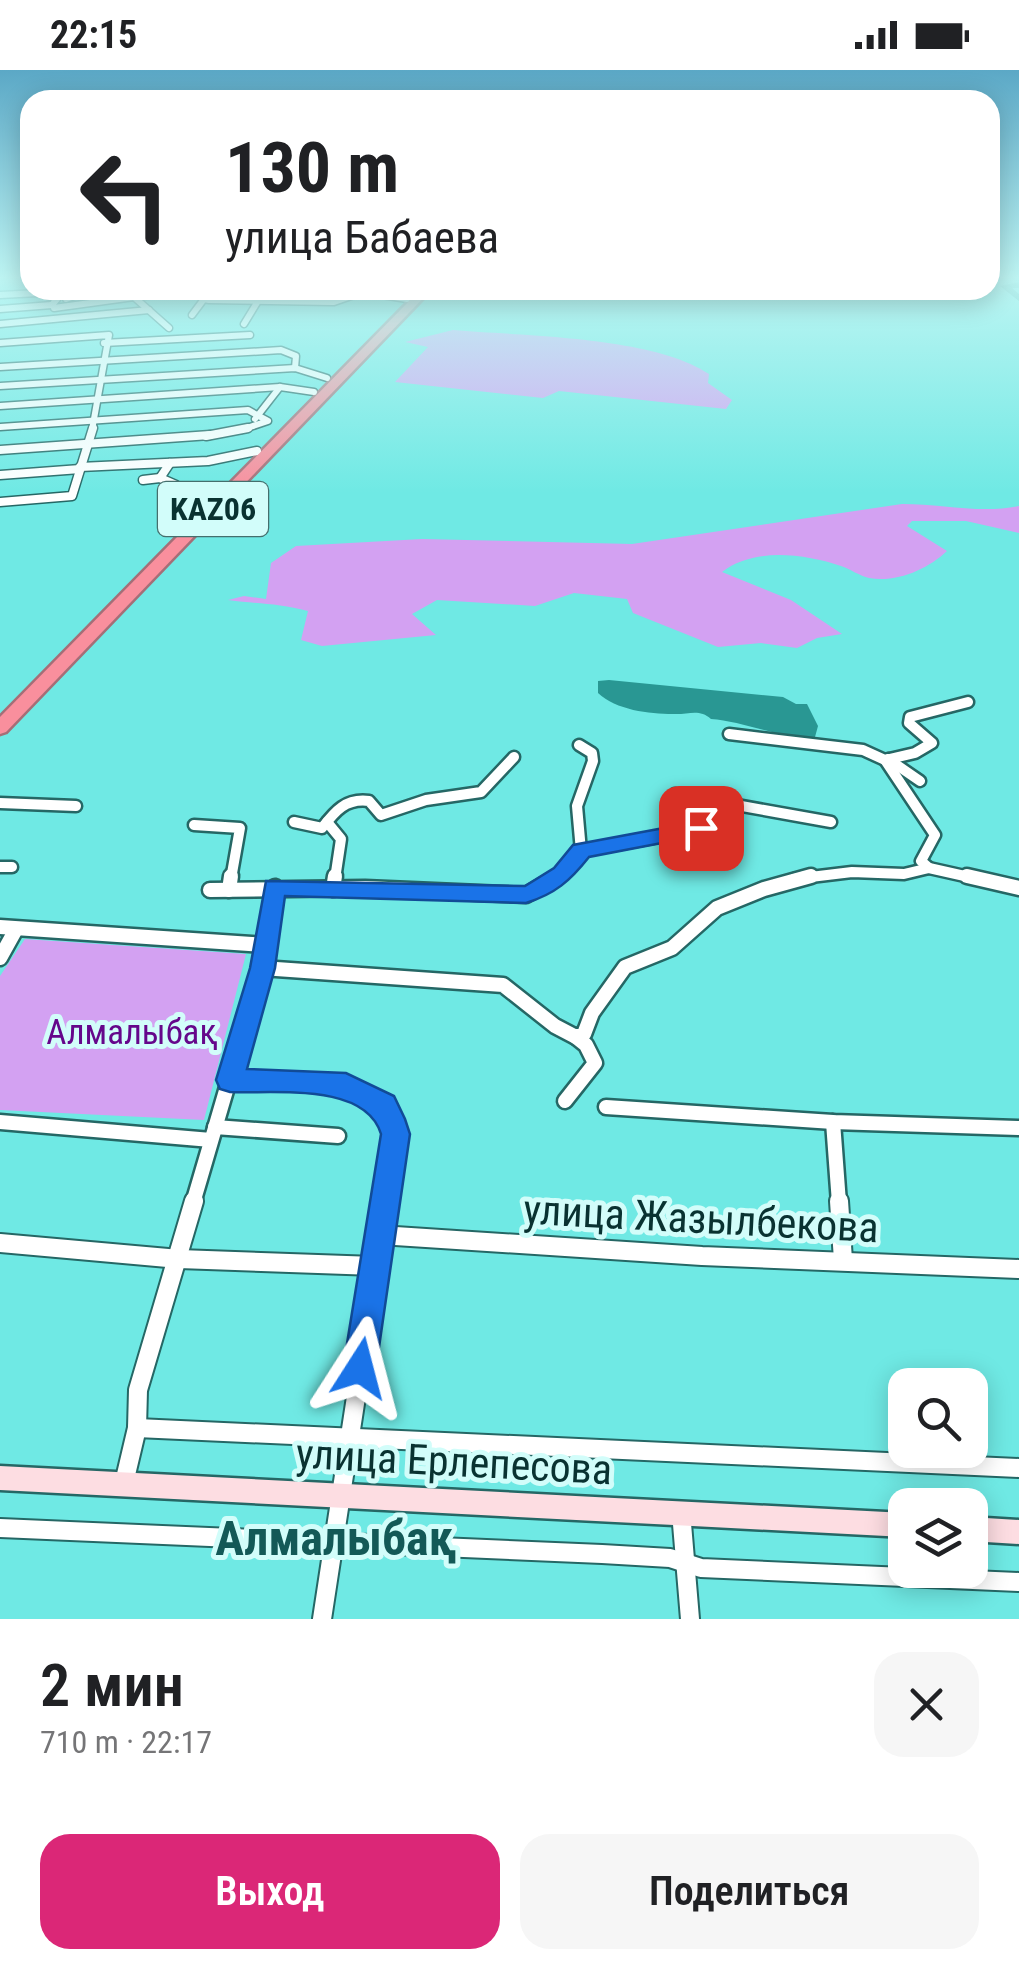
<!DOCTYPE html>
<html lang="ru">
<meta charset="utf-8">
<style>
:root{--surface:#fff;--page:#f6f6f6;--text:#202124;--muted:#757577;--accent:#db2777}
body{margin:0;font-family:"Roboto Condensed",sans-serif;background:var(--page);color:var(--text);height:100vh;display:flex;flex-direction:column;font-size:38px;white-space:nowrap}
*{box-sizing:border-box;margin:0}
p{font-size:32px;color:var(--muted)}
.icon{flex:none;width:55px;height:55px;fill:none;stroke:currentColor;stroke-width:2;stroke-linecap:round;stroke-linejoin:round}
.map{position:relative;height:1549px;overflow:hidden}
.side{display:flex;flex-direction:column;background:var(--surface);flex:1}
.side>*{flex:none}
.top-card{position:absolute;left:20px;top:20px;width:980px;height:210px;border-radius:30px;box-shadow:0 5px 25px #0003;background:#fff;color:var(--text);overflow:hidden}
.tools{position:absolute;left:888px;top:1298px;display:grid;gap:20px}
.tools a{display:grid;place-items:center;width:100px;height:100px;border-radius:20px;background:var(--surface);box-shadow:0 5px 25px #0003;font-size:50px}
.pin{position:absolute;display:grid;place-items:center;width:85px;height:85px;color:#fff;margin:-42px;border-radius:20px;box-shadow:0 5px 15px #0006}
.me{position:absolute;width:110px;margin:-55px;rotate:9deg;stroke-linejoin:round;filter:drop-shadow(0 0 8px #0008)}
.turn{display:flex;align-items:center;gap:35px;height:210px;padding:0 40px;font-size:45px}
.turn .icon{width:130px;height:130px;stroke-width:2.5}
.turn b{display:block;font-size:70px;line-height:85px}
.round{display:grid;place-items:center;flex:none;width:105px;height:105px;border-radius:30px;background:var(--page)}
.head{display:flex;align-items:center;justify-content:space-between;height:170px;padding:0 40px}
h1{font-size:60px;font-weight:600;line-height:75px}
.cta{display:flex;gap:20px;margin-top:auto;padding:20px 40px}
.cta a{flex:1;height:115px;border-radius:30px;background:var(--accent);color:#fff;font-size:40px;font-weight:600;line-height:115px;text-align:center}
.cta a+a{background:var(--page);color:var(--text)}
.status{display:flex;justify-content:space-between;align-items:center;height:70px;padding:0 50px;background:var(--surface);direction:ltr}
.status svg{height:28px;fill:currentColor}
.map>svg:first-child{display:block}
</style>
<div class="status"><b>22:15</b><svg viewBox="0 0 49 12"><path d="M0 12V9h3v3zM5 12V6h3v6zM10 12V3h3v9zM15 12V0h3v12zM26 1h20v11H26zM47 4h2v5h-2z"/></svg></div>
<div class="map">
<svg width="1019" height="1549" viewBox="0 0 1019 1549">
<rect width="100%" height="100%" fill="#6fe9e4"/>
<g fill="#d3a1f2">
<path d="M453 260C522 266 653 266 709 304L708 313 732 330 726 339 559 321 543 328 395 312 428 277 405 272Z"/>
<path d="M902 434C942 434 981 444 1019 436V463L966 451H912L907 456 947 481C928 499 897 513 869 508 860 506 850 499 841 496 804 484 754 477 722 502L791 530 842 564 817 568 797 578 761 573 718 577 633 543 627 529 574 523 535 536 437 530 412 544 436 565 322 576 301 570 308 541C279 533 258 534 228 530L244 526 266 529 271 493 296 476 422 469 632 474Z"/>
<path d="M25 869 246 884 204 1050 0 1040V906Z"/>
</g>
<path fill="#299793" d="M609 610 783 627 796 634H807L818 656 815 667C788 671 743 651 711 649 699 638 688 645 673 644 649 644 616 640 598 623V611Z"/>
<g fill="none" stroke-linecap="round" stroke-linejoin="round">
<path fill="#299793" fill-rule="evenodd" d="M1019 212V218H1012L1019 224V231L1000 216Z"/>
<g stroke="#256765" stroke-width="9">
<g id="street-far4">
<path d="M0 225 38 223 57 229 52 235"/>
<path d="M132 227 206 221 204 229 209 230 334 232 363 222 407 229"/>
<path d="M66 229 90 220"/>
<path d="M54 238 134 227 169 258"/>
<path d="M0 239 52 235"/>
<path d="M192 245 204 229"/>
<path d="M0 254 149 240"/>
<path d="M244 254 258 231"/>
<path d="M0 273 109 265 92 360"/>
<path d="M104 273 250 265"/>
<path d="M0 297 281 280 296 286 295 298"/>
<path d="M0 316 295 298 327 308"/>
<path d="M0 336 280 317 314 322"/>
<path d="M255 349 280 317"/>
<path d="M0 357 248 340 268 351 241 360"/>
</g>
</g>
<g stroke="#256765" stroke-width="11">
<g id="street-far3">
<path d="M206 366 248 358"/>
<path d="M0 380 210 365"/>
<path d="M170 393 160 408 176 415"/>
<path d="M80 397 208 391 257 381"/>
<path d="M0 405 80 399"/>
<path d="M143 410 160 408"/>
<path d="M0 432 72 426 93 358"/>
</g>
</g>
<g stroke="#256765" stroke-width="15">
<g id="street-far2">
<path d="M729 664 863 680 885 690"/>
<path d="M579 675 592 683 593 691 577 736 581 781"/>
<path d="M888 689 920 711"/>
<path d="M675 724 831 752"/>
<path d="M0 733 76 736"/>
<path d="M294 752 322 758C335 741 346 728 369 731L381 745 426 730 481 722 514 687"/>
<path d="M327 752 341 769 335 809"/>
<path d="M194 755 240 758 231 809"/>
<path d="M0 797H12"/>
<path d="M929 798 921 791 935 765 885 690 915 683 932 673 909 653 910 647 968 632"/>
<path d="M554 809 581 781 701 759 706 750 704 727"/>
<path d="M794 809 852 802 904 804 929 798 978 809"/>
</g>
</g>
<g stroke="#256765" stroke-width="19">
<g id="street-far1">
<path d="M967 806 1019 818"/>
<path d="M333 819 335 806"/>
<path d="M210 820 365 818 526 825 559 806"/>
<path d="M229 820 231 806"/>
<path d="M0 857 265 875"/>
<path d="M0 888 15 861"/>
<path d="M262 898 503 915 555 956 576 967 584 964 592 943 625 897 672 878 717 838 764 819 811 806"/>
<path d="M230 1010C277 1012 386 1000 396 1063 399 1083 389 1113 385 1133"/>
<path d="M565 1031 595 993 586 975 576 967"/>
<path d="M606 1037 833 1052 1019 1058"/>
<path d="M0 1052 211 1070"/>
<path d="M833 1052 839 1133"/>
<path d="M215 1057 338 1066"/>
<path d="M193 1133 262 898 275 817"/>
</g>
</g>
<g stroke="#256765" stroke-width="22">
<g id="street">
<path d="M839 1131 843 1190"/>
<path d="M380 1165 702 1186 1019 1199"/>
<path d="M0 1173 179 1189 375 1196"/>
<path d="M137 1358 1019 1398"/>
<path d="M124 1413 137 1358 138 1320 194 1131"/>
<path d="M681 1442 690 1549"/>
<path d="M0 1458 602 1484 670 1488 701 1498 1019 1512"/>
<path d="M322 1549 386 1131"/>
</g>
</g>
<g stroke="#256765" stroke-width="5">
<g id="secondary">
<path d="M0 1396 905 1443V1467L0 1420Z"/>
<path d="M970 1447 1019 1450V1474L970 1471Z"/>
</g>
</g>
<g stroke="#a56e77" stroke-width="5">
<path id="highway" d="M420 220H431L6 662 0 664V647Z"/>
</g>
<use href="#street-far4" stroke="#fff" stroke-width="6"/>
<use href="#street-far3" stroke="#fff" stroke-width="8"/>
<use href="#street-far2" stroke="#fff" stroke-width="10"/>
<use href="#street-far1" stroke="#fff" stroke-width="14"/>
<use href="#street" stroke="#fff" stroke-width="18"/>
<use href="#secondary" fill="#fddde2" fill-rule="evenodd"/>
<use href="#highway" fill="#f98f9d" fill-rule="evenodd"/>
</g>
<linearGradient id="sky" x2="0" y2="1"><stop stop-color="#5ba8c6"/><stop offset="0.49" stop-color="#bef5f3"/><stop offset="1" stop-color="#bef5f3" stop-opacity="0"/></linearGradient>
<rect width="1019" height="423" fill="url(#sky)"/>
<path fill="#1a73e8" stroke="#114b97" stroke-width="2.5" d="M701 751 709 753 712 758 709 764 589 787C570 811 555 824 526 833L285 826 275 898 247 999 346 1003 394 1026 405 1049 410 1064 376 1298 371 1310 360 1315 348 1310 343 1298 381 1064C365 1012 275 1024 230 1022L220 1019 216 1010 250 898 266 811 525 816 554 798 573 775Z"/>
<g text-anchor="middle" stroke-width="10" stroke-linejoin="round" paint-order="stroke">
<rect fill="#d2fdfa" stroke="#456f6d" stroke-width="2.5" x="158" y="412" width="110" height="54" rx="8"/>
<g font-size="32" font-weight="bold" fill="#093231">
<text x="213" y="450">KАZ06</text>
</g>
<g font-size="35" fill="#65078b" stroke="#d2fdfa">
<text x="132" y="974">Алмалыбақ</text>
</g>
<g font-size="42" fill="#093231" stroke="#d2fdfa">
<text transform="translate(701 1148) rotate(3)" y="15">улица Жазылбекова</text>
<text transform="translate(454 1391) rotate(3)" y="15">улица Ерлепесова</text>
</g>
<g font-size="48" font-weight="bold" fill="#135957" stroke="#d2fdfa">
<text x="336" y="1485">Алмалыбақ</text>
</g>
</g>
</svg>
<div class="tools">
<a><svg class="icon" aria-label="search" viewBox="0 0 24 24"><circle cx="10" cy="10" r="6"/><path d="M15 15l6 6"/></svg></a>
<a><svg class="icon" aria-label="layers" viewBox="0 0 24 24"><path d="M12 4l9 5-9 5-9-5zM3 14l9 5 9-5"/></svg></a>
</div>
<div class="pin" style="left:701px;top:758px;background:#d93025"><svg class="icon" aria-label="arrive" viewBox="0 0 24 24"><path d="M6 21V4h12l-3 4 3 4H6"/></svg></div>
<svg class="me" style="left:360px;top:1298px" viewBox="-20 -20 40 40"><path d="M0-17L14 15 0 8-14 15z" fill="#1a73e8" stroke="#fff" stroke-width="4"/></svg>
<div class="top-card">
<div class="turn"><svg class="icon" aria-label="left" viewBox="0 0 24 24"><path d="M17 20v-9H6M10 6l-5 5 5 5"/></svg><div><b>130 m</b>улица Бабаева</div></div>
</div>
</div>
<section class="side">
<div class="head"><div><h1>2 мин</h1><p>710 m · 22:17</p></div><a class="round"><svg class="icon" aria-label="close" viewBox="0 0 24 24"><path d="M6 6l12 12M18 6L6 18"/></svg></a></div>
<div class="cta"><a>Выход</a><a>Поделиться</a></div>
</section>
